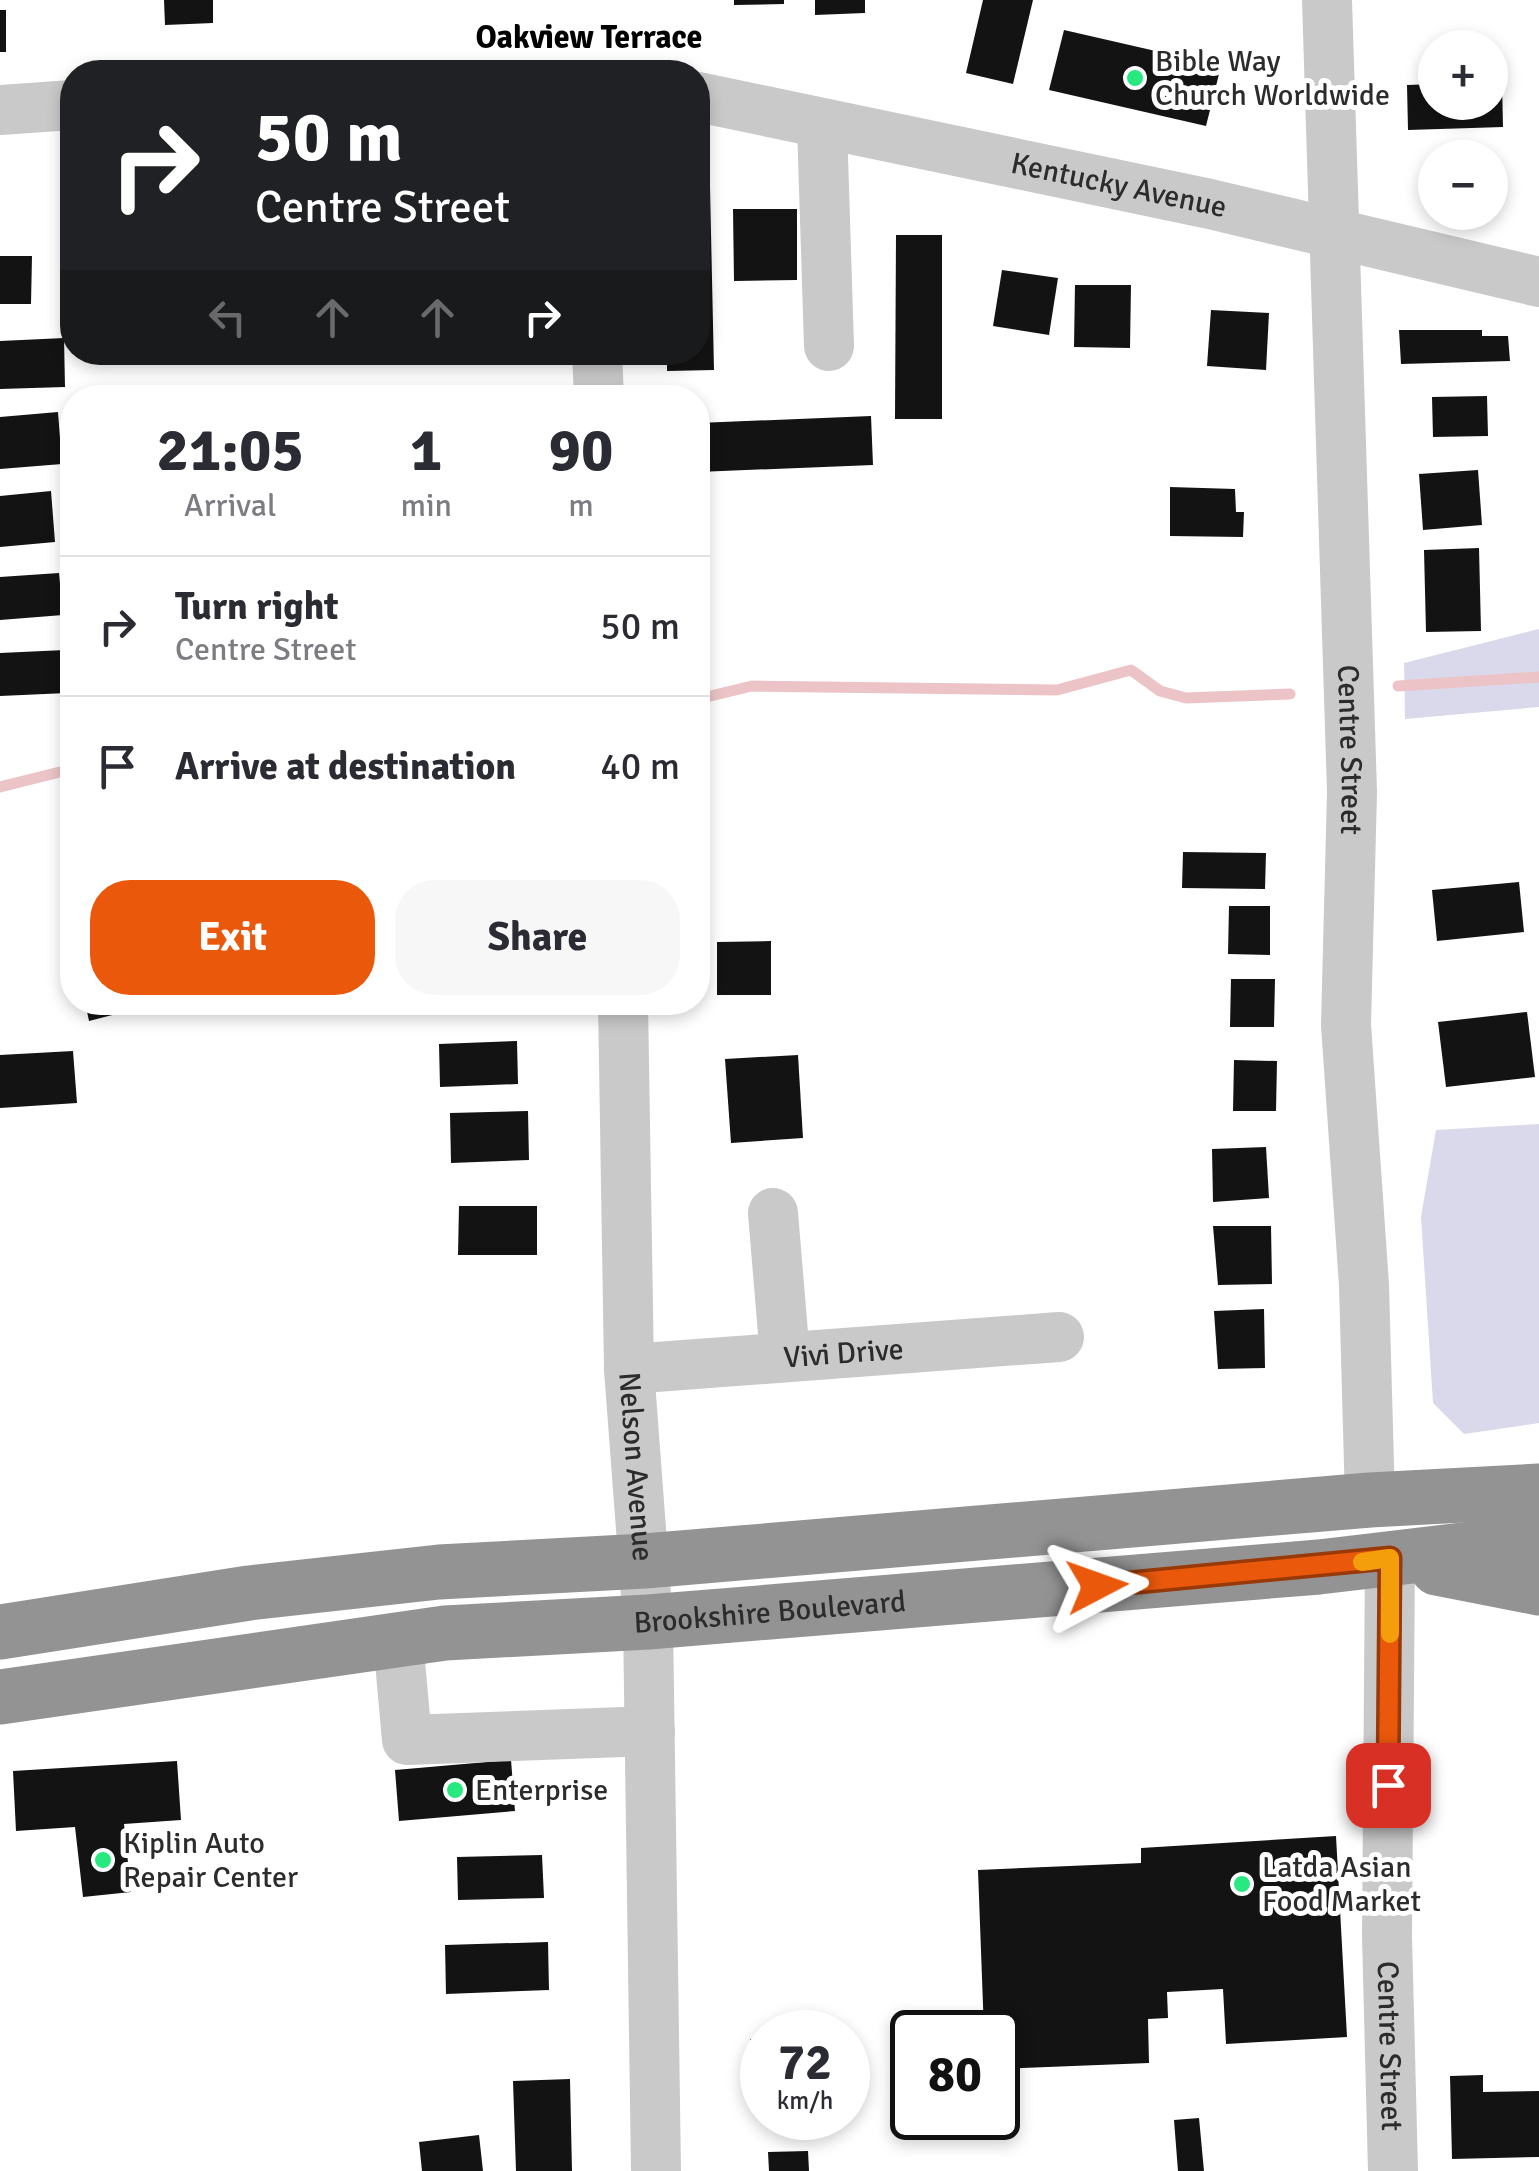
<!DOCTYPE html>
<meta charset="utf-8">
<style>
:root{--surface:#fff;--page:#f7f7f7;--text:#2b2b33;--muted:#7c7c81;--line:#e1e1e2;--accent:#ea580c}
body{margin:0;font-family:Signika,sans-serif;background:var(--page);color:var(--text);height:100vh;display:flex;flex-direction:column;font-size:38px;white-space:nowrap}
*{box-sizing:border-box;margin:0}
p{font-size:32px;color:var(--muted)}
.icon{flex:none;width:55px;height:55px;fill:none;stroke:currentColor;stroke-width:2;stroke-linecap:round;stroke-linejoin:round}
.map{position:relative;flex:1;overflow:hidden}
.sheet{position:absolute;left:60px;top:385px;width:650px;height:630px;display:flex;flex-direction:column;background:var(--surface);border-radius:40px;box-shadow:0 5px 15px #0003}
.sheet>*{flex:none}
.guide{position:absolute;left:60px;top:60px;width:650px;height:305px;border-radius:40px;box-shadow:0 5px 15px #0003;background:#202124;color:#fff;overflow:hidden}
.controls{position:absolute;left:1418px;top:30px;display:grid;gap:20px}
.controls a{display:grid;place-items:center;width:90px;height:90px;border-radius:50%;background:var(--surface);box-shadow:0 5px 15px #0003;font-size:50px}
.speed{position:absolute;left:740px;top:2010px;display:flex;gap:20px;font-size:50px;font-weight:700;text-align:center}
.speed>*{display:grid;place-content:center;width:130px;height:130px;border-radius:50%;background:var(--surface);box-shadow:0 5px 15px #0003;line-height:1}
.speed small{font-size:25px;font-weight:400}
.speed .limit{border:5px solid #111;border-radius:15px;background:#fff;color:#111}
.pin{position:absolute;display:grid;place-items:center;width:85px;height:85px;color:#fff;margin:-42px;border-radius:20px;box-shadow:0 5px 15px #0006}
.me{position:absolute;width:110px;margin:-55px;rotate:86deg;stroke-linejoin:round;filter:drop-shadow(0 0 8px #0008)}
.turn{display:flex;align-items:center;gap:35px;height:210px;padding:0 30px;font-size:45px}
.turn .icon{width:130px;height:130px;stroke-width:2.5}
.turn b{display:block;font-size:70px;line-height:85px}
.lanes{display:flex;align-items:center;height:95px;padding:0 30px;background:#0003;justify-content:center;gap:50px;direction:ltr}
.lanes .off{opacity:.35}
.eta{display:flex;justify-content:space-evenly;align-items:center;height:170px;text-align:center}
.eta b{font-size:60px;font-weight:700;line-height:70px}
.primary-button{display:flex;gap:20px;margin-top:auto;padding:20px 30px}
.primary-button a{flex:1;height:115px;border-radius:40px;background:var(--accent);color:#fff;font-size:40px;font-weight:700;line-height:115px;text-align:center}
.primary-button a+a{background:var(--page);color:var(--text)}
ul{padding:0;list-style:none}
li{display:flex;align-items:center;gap:30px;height:140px;padding:0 30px;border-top:2px solid var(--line)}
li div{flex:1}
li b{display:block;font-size:38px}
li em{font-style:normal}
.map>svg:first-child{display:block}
</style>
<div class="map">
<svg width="1539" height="2171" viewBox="0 0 1539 2171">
<rect width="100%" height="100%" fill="#fff"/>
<g fill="#d9d9eb">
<path d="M1539 629V707L1405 719 1404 663Z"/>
<path d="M1539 1124V1423L1464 1434 1433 1403 1421 1217 1436 1130Z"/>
</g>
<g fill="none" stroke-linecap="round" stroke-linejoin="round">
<g stroke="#ecc4c7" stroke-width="11">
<path d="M1398 686 1539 677"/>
<path d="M698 699 752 686 1057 690 1131 670 1160 691 1186 698 1290 694"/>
<path d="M0 787 72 769"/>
</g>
</g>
<g fill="#131313">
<path d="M164 0H213V23L165 25Z"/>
<path d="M734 0H784V4L734 5Z"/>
<path d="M815 0H865V13L815 15Z"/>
<path d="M983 0H1033L1013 84 966 73Z"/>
<rect x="0" y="10" width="6" height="42"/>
<path d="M1064 30 1221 66 1206 126 1049 90Z"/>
<path d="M1502 82 1503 127 1408 130 1407 85 1435 84V102H1490V83Z"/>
<path d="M698 187H710L714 370 667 371V352H698Z"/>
<path d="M733 209H797V280L734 281Z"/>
<path d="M896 235H942V419H895Z"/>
<path d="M0 256H32L31 304H0Z"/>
<path d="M1002 270 1058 278 1049 335 993 326Z"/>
<path d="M1075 285H1131L1130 348 1074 347Z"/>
<path d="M1211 310 1269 313 1266 370 1207 366Z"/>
<path d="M1399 330H1482V336H1508L1510 361 1401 364Z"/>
<path d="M64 338 65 387 0 389V341Z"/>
<path d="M401 352H440V355L401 358Z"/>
<path d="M1487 396 1488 436 1433 437 1432 397Z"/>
<path d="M58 412 62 464 0 469V417Z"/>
<path d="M871 416 873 465 698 472V423Z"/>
<path d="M1478 470 1482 525 1423 530 1419 474Z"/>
<path d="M1170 487 1235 489 1236 512H1244L1243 537 1170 536Z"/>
<path d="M51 491 55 542 0 547V496Z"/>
<path d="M1479 548 1481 631 1426 632 1424 550Z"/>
<path d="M59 573 63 615 0 620V577Z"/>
<path d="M65 650 67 693 0 696V653Z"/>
<path d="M1183 852 1266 853 1265 889 1182 888Z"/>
<path d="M1519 882 1524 932 1437 941 1432 890Z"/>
<path d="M1229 906H1270V955L1228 954Z"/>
<path d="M771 941V995H717V942Z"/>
<path d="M1231 979H1275L1274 1027H1230Z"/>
<path d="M85 1002H155V1004L89 1021Z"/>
<path d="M1527 1012 1535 1077 1446 1087 1438 1022Z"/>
<path d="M517 1041 518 1084 440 1087 439 1044Z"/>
<path d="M73 1051 77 1103 0 1108V1055Z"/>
<path d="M798 1055 803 1138 731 1143 725 1059Z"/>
<path d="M1234 1060 1277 1061 1276 1111H1233Z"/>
<path d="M528 1111 529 1160 451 1163 450 1113Z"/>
<path d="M1266 1147 1269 1198 1213 1202 1212 1149Z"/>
<path d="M459 1206H537V1255H458Z"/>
<path d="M1213 1226H1271L1272 1284 1218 1285Z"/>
<path d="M1264 1309 1265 1368 1218 1369 1214 1311Z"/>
<path d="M511 1760 515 1811 399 1821 395 1770Z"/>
<path d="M177 1761 181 1820 124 1824 131 1892 83 1897 75 1827 16 1831 13 1771Z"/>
<path d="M1336 1836 1347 2037 1226 2044 1223 1989 1167 1992 1168 2018 1148 2019 1149 2063 998 2069V2032H984L978 1870 1141 1863V1848Z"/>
<path d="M542 1855 544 1898 458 1900 457 1857Z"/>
<path d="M548 1942 549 1990 446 1994 445 1945Z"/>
<path d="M762 2038V2106L759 2107 750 2039Z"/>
<path d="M1483 2075V2092L1539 2091V2157L1452 2159 1450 2076Z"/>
<path d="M570 2079 572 2171H516L513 2081Z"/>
<path d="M1199 2118 1204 2171H1178L1174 2120Z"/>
<path d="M479 2135 483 2171H422L419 2142Z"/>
<path d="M808 2151 809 2171H769L768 2152Z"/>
</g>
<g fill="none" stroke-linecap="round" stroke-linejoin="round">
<g stroke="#c9c9c9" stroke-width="50">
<path id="s1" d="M1327 0 1352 792 1346 1025 1364 1285 1370 1500"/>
<path id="s2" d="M698 97 1210 204 1539 282"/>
<path d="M0 110 72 105"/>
<path d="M822 125 829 346"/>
<path d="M597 352 599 398"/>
<path id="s3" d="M623 1002 629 1369 648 1622 656 2171"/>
<path d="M773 1213 785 1357"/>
<path id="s4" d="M629 1369 1059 1337"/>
<path id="s5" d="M1390 1558 1387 1936 1393 2171"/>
<path d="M398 1639 407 1740 650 1731"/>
</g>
<g stroke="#939393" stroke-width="55">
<path d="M1437 1568 1539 1588"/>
<path d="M0 1632 249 1593 439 1572 645 1561 1370 1500 1539 1491"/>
<path id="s6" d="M0 1697 445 1633 648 1622 1319 1567 1539 1541"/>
</g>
</g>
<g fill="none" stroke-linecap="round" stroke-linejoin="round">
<g stroke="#983908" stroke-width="25">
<path id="route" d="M1097 1586 1390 1558 1388 1785"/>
</g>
<use href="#route" stroke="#ea580c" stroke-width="18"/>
<path stroke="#f59e0b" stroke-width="18" d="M1362 1562 1390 1558V1634"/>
</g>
<g fill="#28e980" stroke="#fff" stroke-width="4">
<circle cx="1135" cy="78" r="10"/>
<circle cx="455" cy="1790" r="10"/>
<circle cx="103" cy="1860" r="10"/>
<circle cx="1242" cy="1884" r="10"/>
</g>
<g text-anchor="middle" stroke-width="10" stroke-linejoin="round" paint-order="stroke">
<g font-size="30" fill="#2c2c2c" stroke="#fff" text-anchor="start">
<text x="1155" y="71">Bible Way<tspan x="1155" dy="34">Church Worldwide</tspan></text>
<text x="475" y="1800">Enterprise</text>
<text x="123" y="1853">Kiplin Auto<tspan x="123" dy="34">Repair Center</tspan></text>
<text x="1262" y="1877">Latda Asian<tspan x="1262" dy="34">Food Market</tspan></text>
</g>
<g font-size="30" fill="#2c2c2c" stroke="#fff">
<text dy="10" stroke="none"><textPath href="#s2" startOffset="430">Kentucky Avenue</textPath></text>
<text dy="10" stroke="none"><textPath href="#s1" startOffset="750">Centre Street</textPath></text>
<text dy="10" stroke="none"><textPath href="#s4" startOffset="215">Vivi Drive</textPath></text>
<text dy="10" stroke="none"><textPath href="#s3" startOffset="465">Nelson Avenue</textPath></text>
<text dy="10" stroke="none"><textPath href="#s6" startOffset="775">Brookshire Boulevard</textPath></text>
<text dy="10" stroke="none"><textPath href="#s5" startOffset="488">Centre Street</textPath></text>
</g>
<g font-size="32" font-weight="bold" fill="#000" stroke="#fff">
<text x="589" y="48">Oakview Terrace</text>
</g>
</g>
</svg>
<div class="controls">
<a>+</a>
<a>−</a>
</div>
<div class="speed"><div>72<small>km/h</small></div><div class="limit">80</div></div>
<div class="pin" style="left:1388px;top:1785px;background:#d93025"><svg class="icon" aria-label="arrive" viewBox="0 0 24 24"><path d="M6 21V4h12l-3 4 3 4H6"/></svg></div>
<svg class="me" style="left:1097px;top:1586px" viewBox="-20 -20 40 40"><path d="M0-17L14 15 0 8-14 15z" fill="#ea580c" stroke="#fff" stroke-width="4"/></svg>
<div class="guide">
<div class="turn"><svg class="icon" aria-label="right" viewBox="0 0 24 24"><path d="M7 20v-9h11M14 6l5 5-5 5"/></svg><div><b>50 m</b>Centre Street</div></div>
<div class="lanes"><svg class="icon off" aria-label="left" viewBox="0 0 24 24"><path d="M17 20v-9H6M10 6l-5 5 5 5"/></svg><svg class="icon off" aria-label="ahead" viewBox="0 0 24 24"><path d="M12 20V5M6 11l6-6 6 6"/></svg><svg class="icon off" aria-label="ahead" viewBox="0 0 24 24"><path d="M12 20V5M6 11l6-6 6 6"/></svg><svg class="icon" aria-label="right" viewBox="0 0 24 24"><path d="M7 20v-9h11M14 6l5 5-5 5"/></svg></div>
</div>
<section class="sheet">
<div class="eta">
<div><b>21:05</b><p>Arrival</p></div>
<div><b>1</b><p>min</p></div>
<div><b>90</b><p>m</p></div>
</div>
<ul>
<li><svg class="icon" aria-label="right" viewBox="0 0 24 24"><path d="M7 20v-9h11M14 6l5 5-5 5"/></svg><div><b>Turn right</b><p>Centre Street</p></div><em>50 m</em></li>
<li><svg class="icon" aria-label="arrive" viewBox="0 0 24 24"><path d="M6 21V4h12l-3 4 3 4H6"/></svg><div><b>Arrive at destination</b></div><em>40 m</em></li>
</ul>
<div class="primary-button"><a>Exit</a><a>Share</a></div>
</section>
</div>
